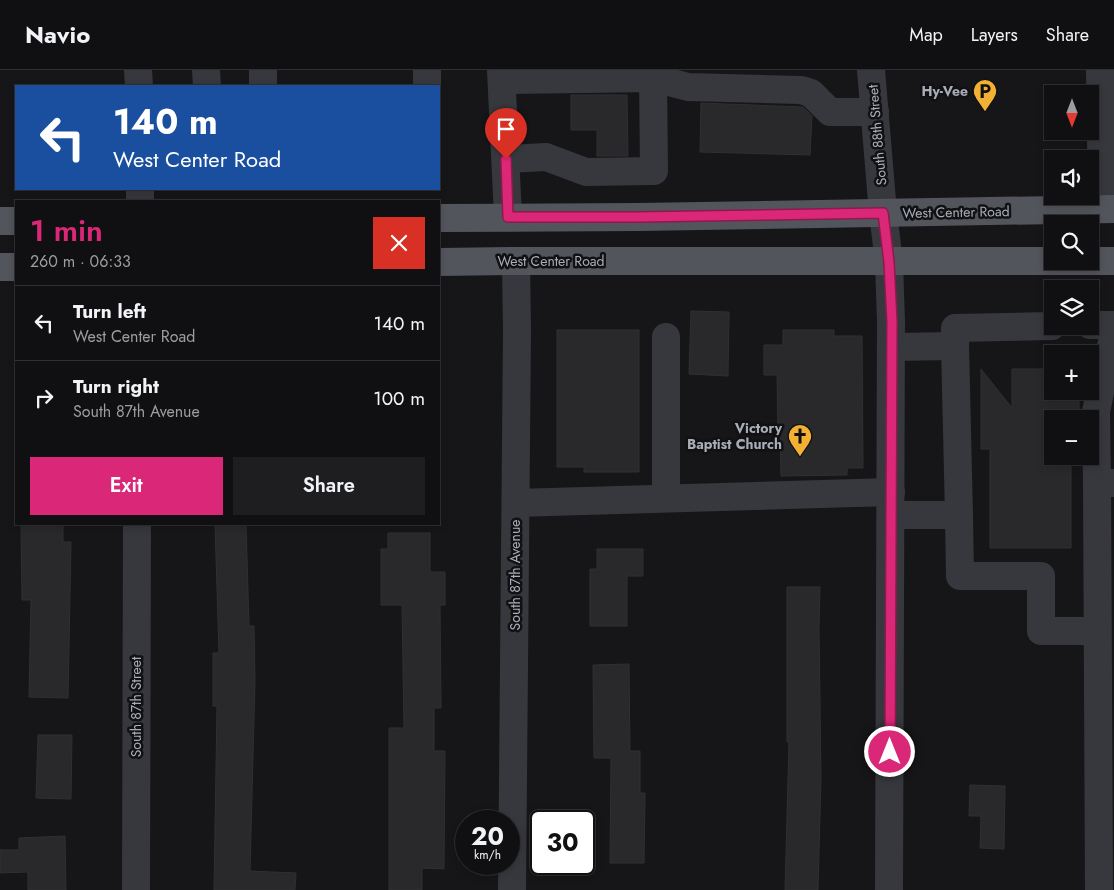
<!DOCTYPE html>
<meta charset="utf-8">
<style>
:root{--surface:#101012;--page:#1e1e20;--text:#f1f3f6;--muted:#9c9d9f;--line:#303032;--accent:#db2777}
body{margin:0;font-family:Jost,sans-serif;background:var(--page);color:var(--text);height:100vh;display:flex;flex-direction:column;font-size:19px;white-space:nowrap}
*{box-sizing:border-box;margin:0}
p{font-size:16px;color:var(--muted)}
.icon{flex:none;width:28px;height:28px;fill:none;stroke:currentColor;stroke-width:2;stroke-linecap:round;stroke-linejoin:round}
.map{position:relative;flex:1;overflow:hidden}
.details{position:absolute;left:15px;top:130px;width:425px;height:325px;display:flex;flex-direction:column;background:var(--surface);border-radius:0px;box-shadow:0 2px 8px #0003,0 0 0 1px var(--line)}
.details>*{flex:none}
.hud{position:absolute;left:15px;top:15px;width:425px;height:105px;border-radius:0px;box-shadow:0 2px 8px #0003,0 0 0 1px var(--line);background:#1a4fa0;color:#fff;overflow:hidden}
.needle{width:32px;rotate:180deg}
.buttons{position:absolute;left:1044px;top:15px;display:grid;gap:10px}
.buttons a{display:grid;place-items:center;width:55px;height:55px;border-radius:0px;background:var(--surface);box-shadow:0 2px 8px #0003,0 0 0 1px var(--line);font-size:25px}
.speed{position:absolute;left:455px;top:740px;display:flex;gap:10px;font-size:25px;font-weight:700;text-align:center}
.speed>*{display:grid;place-content:center;width:65px;height:65px;border-radius:50%;background:var(--surface);box-shadow:0 2px 8px #0003,0 0 0 1px var(--line);line-height:1}
.speed small{font-size:12px;font-weight:400}
.speed .limit{border:2px solid #111;border-radius:8px;background:#fff;color:#111}
.pin{position:absolute;display:grid;place-items:center;width:42px;height:42px;color:#fff;margin:-51px -21px;border-radius:50% 50% 50% 0;rotate:-45deg;box-shadow:0 0 5px #0007}
.pin .icon{rotate:45deg}
.me{position:absolute;width:55px;margin:-28px;rotate:0deg;stroke-linejoin:round;filter:drop-shadow(0 0 4px #0008)}
.turn{display:flex;align-items:center;gap:18px;height:105px;padding:0 15px;font-size:22px}
.turn .icon{width:65px;height:65px;stroke-width:2.5}
.turn b{display:block;font-size:35px;line-height:42px}
.round{display:grid;place-items:center;flex:none;width:52px;height:52px;border-radius:0px;background:var(--page)}
.head{display:flex;align-items:center;justify-content:space-between;height:85px;padding:0 15px}
h1{font-size:30px;font-weight:600;line-height:38px;color:var(--accent)}
.cta{display:flex;gap:10px;margin-top:auto;padding:10px 15px}
.cta a{flex:1;height:58px;border-radius:0px;background:var(--accent);color:#fff;font-size:20px;font-weight:600;line-height:58px;text-align:center}
.cta a+a{background:var(--page);color:var(--text)}
ul{padding:0;list-style:none}
li{display:flex;align-items:center;gap:15px;height:75px;padding:0 15px;border-top:1px solid var(--line)}
li div{flex:1}
li b{display:block;font-size:19px}
li em{font-style:normal}
header{display:flex;align-items:center;gap:30px;box-sizing:border-box;height:70px;padding:0 25px;background:var(--surface);border-bottom:1px solid var(--line)}
header strong{font-size:24px}
nav{display:flex;gap:28px;margin-inline-start:auto;font-size:18px}
.map>svg:first-child{display:block}
</style>
<header>
<strong>Navio</strong>
<nav><a>Map</a><a>Layers</a><a>Share</a></nav>
</header>
<div class="map">
<svg width="1114" height="820" viewBox="0 0 1114 820">
<rect width="100%" height="100%" fill="#161618"/>
<g fill="#29292c" stroke="#303034">
<path d="M571 25H627L628 86H597V60H571Z"/>
<path d="M701 33 803 37 812 46 810 85 700 82Z"/>
<path d="M691 241 729 242 728 306 689 304Z"/>
<path d="M557 260H639V402H584V397H557Z"/>
<path d="M783 260H834V266H862L863 398H847V405L781 406 780 363H778L777 305H764V275H783Z"/>
<path d="M981 299 1012 338V299H1047V304H1052V321H1079V349H1052V386H1071V478H990V379H981Z"/>
<path d="M21 454H63V472H71L68 628 29 627 31 530H22Z"/>
<path d="M215 454H246L249 556H254L255 610 250 801 296 803 295 820H214L217 636H213V583H219Z"/>
<path d="M388 463H430V502H445V535H440L441 638H434V681H445L444 799 422 798V820H389V658H404L402 535H381V479H388Z"/>
<path d="M597 479H643V506H627V556H590V499H597Z"/>
<path d="M787 517H820L819 558 821 708 818 820H785L789 672H787Z"/>
<path d="M629 594 630 681H640V723H645L644 793H610L611 688H594L593 595Z"/>
<path d="M38 665H72L71 729 36 728Z"/>
<path d="M970 715 1005 716 1004 779 980 778 981 746H969Z"/>
<path d="M65 766 66 820H28V802L0 803V780H19V768Z"/>
</g>
<g fill="none" stroke-linecap="round" stroke-linejoin="round">
<g stroke="#37383d" stroke-width="28">
<path d="M138 0 139 16"/>
<path d="M206 0 207 16"/>
<path d="M263 0V16"/>
<path d="M427 0V16"/>
<path d="M501 0 508 147"/>
<path d="M871 0 883 143 889 192 891 252 889 820"/>
<path d="M1100 0 1102 139"/>
<path d="M653 8 688 17 801 20 811 23 830 42H875"/>
<path d="M502 10 653 8 654 101 586 102 546 87 506 89"/>
<path d="M140 119V131"/>
<path d="M1090 255H1114"/>
<path d="M891 277 955 276V258L1052 256"/>
<path d="M1097 413 1096 342 1103 307 1114 265"/>
<path d="M666 428V267"/>
<path d="M516 433 891 422"/>
<path d="M891 445H959L955 276"/>
<path d="M959 445 960 506H1041V561H1097"/>
<path d="M136 820 137 454"/>
<path d="M512 820 517 260 516 191"/>
<path d="M1099 820 1097 413H1114"/>
</g>
<g stroke="#53555c" stroke-width="28">
<path d="M439 148 638 147 1114 139"/>
<path d="M0 151H16"/>
<path d="M439 192 516 191H1114"/>
<path d="M0 197H16"/>
</g>
</g>
<g fill="none" stroke-linecap="round" stroke-linejoin="round">
<g stroke="#8e194d" stroke-width="12">
<path id="route" d="M506 89 508 147H638L883 143 889 192 892 252 890 682"/>
</g>
<use href="#route" stroke="#db2777" stroke-width="9"/>
</g>
<defs>
<g id="parking-pin" transform="scale(1.25)"><path d="M0 17L-7.5 6A9.5 9.5 0 1 1 7.5 6Z" fill="#f2b134" stroke="#111113"/><path d="M-3.5-5.5H1a3.5 3.5 0 0 1 0 7H-1V5.5H-3.5ZM-1-3.4V-.6H.8a1.4 1.4 0 0 0 0-2.8Z" fill="#111"/></g>
<g id="church-pin" transform="scale(1.25)"><path d="M0 17L-7.5 6A9.5 9.5 0 1 1 7.5 6Z" fill="#f2b134" stroke="#111113"/><path d="M-1.2-6h2.4v3.5h3.3v2.4h-3.3V6h-2.4V-.1h-3.3v-2.4h3.3Z" fill="#111"/></g>
</defs>
<g fill-rule="evenodd">
<use href="#parking-pin" x="985" y="21"/>
<use href="#church-pin" x="800" y="366"/>
</g>
<g text-anchor="middle" stroke-width="5" stroke-linejoin="round" paint-order="stroke">
<g font-size="14" font-weight="bold" fill="#a8adb8" stroke="#111113" text-anchor="end">
<text x="968" y="26">Hy-Vee</text>
<text x="782" y="363">Victory<tspan x="782" dy="16">Baptist Church</tspan></text>
</g>
<g font-size="14" fill="#a8adb8" stroke="#111113">
<text transform="translate(877 65) rotate(-95)" y="5">South 88th Street</text>
<text transform="translate(956 142) rotate(-1)" y="5">West Center Road</text>
<text x="551" y="196">West Center Road</text>
<text transform="translate(515 505) rotate(-90)" y="5">South 87th Avenue</text>
<text transform="translate(136 637) rotate(-90)" y="5">South 87th Street</text>
</g>
</g>
</svg>
<div class="buttons">
<a><svg class="needle" viewBox="-14 -14 28 28"><path d="M0-13l5 13h-10z" fill="#e53935"/><path d="M0 13l5-13h-10z" fill="#9c9d9f"/></svg></a>
<a><svg class="icon" aria-label="sound" viewBox="0 0 24 24"><path d="M4 9h4l5-4v14l-5-4H4zM17 9q2 3 0 6"/></svg></a>
<a><svg class="icon" aria-label="search" viewBox="0 0 24 24"><circle cx="10" cy="10" r="6"/><path d="M15 15l6 6"/></svg></a>
<a><svg class="icon" aria-label="layers" viewBox="0 0 24 24"><path d="M12 4l9 5-9 5-9-5zM3 14l9 5 9-5"/></svg></a>
<a>+</a>
<a>−</a>
</div>
<div class="speed"><div>20<small>km/h</small></div><div class="limit">30</div></div>
<div class="pin" style="left:506px;top:89px;background:#d93025"><svg class="icon" aria-label="arrive" viewBox="0 0 24 24"><path d="M6 21V4h12l-3 4 3 4H6"/></svg></div>
<svg class="me" style="left:890px;top:682px" viewBox="-20 -20 40 40"><circle r="17" fill="#db2777" stroke="#fff" stroke-width="3"/><path d="M0-11L8 9 0 5-8 9z" fill="#fff"/></svg>
<div class="hud">
<div class="turn"><svg class="icon" aria-label="left" viewBox="0 0 24 24"><path d="M17 20v-9H6M10 6l-5 5 5 5"/></svg><div><b>140 m</b>West Center Road</div></div>
</div>
<section class="details">
<div class="head"><div><h1>1 min</h1><p>260 m · 06:33</p></div><a class="round" style="background:#d93025;color:#fff"><svg class="icon" aria-label="close" viewBox="0 0 24 24"><path d="M6 6l12 12M18 6L6 18"/></svg></a></div>
<ul>
<li><svg class="icon" aria-label="left" viewBox="0 0 24 24"><path d="M17 20v-9H6M10 6l-5 5 5 5"/></svg><div><b>Turn left</b><p>West Center Road</p></div><em>140 m</em></li>
<li><svg class="icon" aria-label="right" viewBox="0 0 24 24"><path d="M7 20v-9h11M14 6l5 5-5 5"/></svg><div><b>Turn right</b><p>South 87th Avenue</p></div><em>100 m</em></li>
</ul>
<div class="cta"><a>Exit</a><a>Share</a></div>
</section>
</div>
